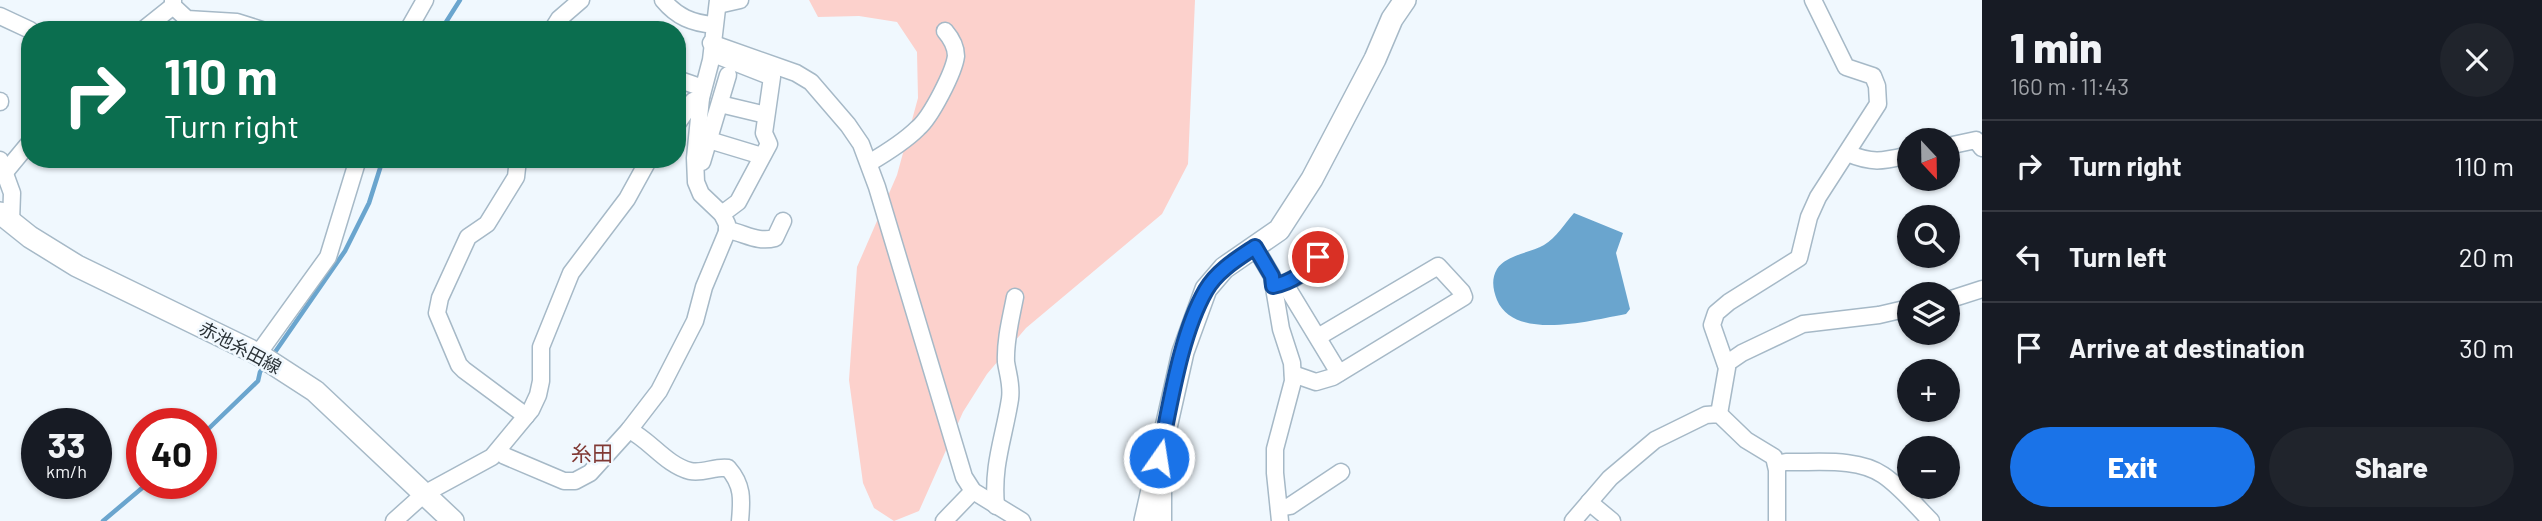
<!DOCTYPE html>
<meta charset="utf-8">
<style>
:root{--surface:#171b24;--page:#20242c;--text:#f1f3f6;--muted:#9ea1a6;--line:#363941;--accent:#1a73e8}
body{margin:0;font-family:Barlow,"Noto Sans JP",sans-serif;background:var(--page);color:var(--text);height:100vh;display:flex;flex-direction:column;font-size:26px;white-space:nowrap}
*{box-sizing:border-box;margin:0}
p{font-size:23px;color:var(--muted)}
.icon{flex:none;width:38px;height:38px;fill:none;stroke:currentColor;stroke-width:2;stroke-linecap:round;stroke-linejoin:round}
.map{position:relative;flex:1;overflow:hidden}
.details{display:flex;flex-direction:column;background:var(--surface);width:560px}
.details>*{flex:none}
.hud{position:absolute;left:21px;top:21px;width:665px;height:147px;border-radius:28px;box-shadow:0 2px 5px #0004;background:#0b6e4f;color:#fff;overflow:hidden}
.needle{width:46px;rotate:158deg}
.controls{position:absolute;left:1897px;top:128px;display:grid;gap:14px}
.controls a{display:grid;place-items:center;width:63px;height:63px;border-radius:50%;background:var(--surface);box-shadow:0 2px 5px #0004;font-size:35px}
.speed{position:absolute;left:21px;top:408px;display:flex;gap:14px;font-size:35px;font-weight:700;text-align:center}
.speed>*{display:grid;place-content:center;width:91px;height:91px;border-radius:50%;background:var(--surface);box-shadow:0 2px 5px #0004;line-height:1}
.speed small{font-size:18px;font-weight:400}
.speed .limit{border:10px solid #d22;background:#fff;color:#111}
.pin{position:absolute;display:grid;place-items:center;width:60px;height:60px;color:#fff;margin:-30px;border:4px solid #fff;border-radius:50%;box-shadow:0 2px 7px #0007}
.me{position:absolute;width:77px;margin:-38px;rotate:13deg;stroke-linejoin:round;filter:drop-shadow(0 0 5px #0008)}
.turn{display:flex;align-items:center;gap:24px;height:147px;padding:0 28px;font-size:32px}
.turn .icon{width:91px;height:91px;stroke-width:2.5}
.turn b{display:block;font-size:49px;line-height:60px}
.round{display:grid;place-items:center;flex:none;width:74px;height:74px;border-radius:37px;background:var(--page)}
.summary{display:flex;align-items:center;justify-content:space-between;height:119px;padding:0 28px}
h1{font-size:42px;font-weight:800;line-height:52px}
.primary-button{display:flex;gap:14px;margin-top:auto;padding:14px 28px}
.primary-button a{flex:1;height:80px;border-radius:42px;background:var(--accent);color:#fff;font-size:28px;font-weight:800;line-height:80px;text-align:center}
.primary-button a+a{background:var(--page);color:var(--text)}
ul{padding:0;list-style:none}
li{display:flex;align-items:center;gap:21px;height:91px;padding:0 28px;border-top:2px solid var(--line)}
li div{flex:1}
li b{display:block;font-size:26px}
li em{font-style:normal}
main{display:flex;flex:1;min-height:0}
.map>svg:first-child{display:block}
</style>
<main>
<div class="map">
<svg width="1982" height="521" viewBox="0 0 1982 521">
<rect width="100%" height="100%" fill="#f0f8fe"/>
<path fill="#fcd1cc" d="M809 0H1195L1188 164 1162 214 1026 328 987 374 963 412 919 511 894 521 874 508 863 483 849 380 857 267 897 175 918 98 917 52 897 22 859 16 818 17Z"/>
<path fill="#6aa5ce" d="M1574 213 1623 233 1616 253 1630 309 1626 314C1592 320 1515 342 1497 300 1493 290 1491 279 1497 269 1506 255 1530 253 1544 245 1556 238 1565 223 1574 213Z"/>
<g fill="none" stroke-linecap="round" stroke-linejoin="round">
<g stroke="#6aa5ce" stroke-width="4.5">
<path d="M441 30 460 0"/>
<path d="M273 355 345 251 369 203 383 159"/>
<path d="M201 436 258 381 260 372 265 365"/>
<path d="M103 521 148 483"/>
</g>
<g stroke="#a6b9c7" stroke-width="19">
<g id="street">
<path d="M173 0V6L187 19 237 22 262 30"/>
<path d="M663 0C677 17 692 23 714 25"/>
<path d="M718 5 740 0"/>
<path d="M0 16 30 30"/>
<path d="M143 30 173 6"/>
<path d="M408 30 425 0"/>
<path d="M552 30 559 19 581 0"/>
<path d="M711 43 796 73 811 82 848 125 861 144 877 187 964 477 973 491 1022 521"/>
<path d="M716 55 772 77 764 133 769 144 738 202 722 214"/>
<path d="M677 79 703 88"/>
<path d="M0 102V101"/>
<path d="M720 104 766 115"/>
<path d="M677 124 693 101 701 98"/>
<path d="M709 140 762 156"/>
<path d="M1948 146 1976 140 1982 148"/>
<path d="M1847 153C1873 164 1883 161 1909 155"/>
<path d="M518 159 516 177 487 224 468 237 440 298 437 313 459 365 464 370 526 416"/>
<path d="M0 160 12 193 11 222"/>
<path d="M702 162 728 75"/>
<path d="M869 163C886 153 904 142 918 128 931 117 954 72 956 56 956 46 951 38 945 31"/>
<path d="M6 171 30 142"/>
<path d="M727 230C745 233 757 243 775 238L783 221"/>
<path d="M1255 247 1272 276 1281 329 1292 363 1293 381 1275 449V473L1280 521"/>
<path d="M1285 284 1339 373"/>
<path d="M1276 285C1294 282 1306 271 1318 257"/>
<path d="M1948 300 1982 289"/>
<path d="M258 354 328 257 358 159"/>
<path d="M1726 364 1742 353 1803 324 1879 315 1909 308"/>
<path d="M1293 374 1316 382 1333 377 1464 297 1462 292 1438 266 1318 337"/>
<path d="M1719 414 1727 368 1712 325 1716 313 1729 302 1799 258 1809 217 1818 197 1878 104 1877 86 1873 76 1846 67 1813 0"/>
<path d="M629 430C650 440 666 465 690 471 703 474 715 466 728 468 743 485 742 499 740 521"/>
<path d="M499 450 505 456 564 481H575L590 473 629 430 659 391 695 321 704 287 727 232V224L722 214 701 194 696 182 695 158 701 98 711 60 718 0"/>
<path d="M1776 464 1786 462C1816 463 1857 457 1883 475 1901 487 1916 506 1931 521"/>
<path d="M1152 489 1163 492V521"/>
<path d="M1589 502 1612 521"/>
<path d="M996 506C992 465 1004 438 1010 399 1012 385 1008 375 1006 362 1005 340 1011 318 1015 297"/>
<path d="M1279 508 1290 506 1341 472"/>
<path d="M394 521 424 494 492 457 531 410 538 395 541 381V347L571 273 627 199 649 159"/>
<path d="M944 521 973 491"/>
<path d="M1573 521 1610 478 1655 440 1706 415 1719 414 1746 440 1774 457 1777 470V521"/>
</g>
</g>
<g stroke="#a6b9c7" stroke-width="24">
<g id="secondary">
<path d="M0 213 30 237 77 266 258 354 315 391 453 521"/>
<path d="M1145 521 1183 352 1206 289 1224 268 1279 230 1312 179 1375 59 1392 19 1405 0"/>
</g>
</g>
<use href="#street" stroke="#fff" stroke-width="16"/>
<use href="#secondary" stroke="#fff" stroke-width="21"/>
</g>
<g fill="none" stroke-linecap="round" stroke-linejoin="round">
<g stroke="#114b97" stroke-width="18">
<path id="route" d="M1159 458C1170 407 1180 335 1206 290 1217 271 1237 259 1255 247L1272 276 1273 286C1293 282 1305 272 1318 257"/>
</g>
<use href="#route" stroke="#1a73e8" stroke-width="12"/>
</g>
<g text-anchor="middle" stroke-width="5" stroke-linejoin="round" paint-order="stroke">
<g font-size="18" fill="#293136" stroke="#f0f8fe">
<text transform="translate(240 348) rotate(28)" y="6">赤池糸田線</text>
</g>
<g font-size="21" fill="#803934" stroke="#f0f8fe">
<text x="592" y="461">糸田</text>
</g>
</g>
</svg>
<div class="controls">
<a><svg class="needle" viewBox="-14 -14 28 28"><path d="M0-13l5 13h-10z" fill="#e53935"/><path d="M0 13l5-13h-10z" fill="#9ea1a6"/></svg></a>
<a><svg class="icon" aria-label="search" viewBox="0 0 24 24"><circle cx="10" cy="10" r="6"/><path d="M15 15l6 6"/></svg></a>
<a><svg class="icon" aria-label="layers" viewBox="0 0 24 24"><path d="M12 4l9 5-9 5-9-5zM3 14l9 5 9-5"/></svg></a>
<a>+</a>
<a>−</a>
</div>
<div class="speed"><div>33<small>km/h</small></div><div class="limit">40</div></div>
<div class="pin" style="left:1318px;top:257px;background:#d93025"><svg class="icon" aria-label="arrive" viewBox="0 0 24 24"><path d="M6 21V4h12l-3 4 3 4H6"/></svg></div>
<svg class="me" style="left:1159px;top:458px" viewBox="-20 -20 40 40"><circle r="17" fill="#1a73e8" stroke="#fff" stroke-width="3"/><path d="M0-11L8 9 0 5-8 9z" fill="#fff"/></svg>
<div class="hud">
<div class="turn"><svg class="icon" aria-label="right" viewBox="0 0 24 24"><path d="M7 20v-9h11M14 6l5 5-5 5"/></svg><div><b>110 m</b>Turn right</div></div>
</div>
</div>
<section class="details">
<div class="summary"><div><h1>1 min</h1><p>160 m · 11:43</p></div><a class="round"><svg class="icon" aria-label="close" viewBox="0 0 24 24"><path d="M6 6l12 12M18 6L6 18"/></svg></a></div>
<ul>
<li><svg class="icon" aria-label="right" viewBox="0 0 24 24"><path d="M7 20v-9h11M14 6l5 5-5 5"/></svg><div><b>Turn right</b></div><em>110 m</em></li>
<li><svg class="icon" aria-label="left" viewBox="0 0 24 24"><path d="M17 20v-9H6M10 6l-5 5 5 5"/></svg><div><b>Turn left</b></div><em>20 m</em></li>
<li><svg class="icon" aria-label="arrive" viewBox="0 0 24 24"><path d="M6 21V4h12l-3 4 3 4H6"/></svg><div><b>Arrive at destination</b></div><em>30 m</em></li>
</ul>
<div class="primary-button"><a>Exit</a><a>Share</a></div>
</section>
</main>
